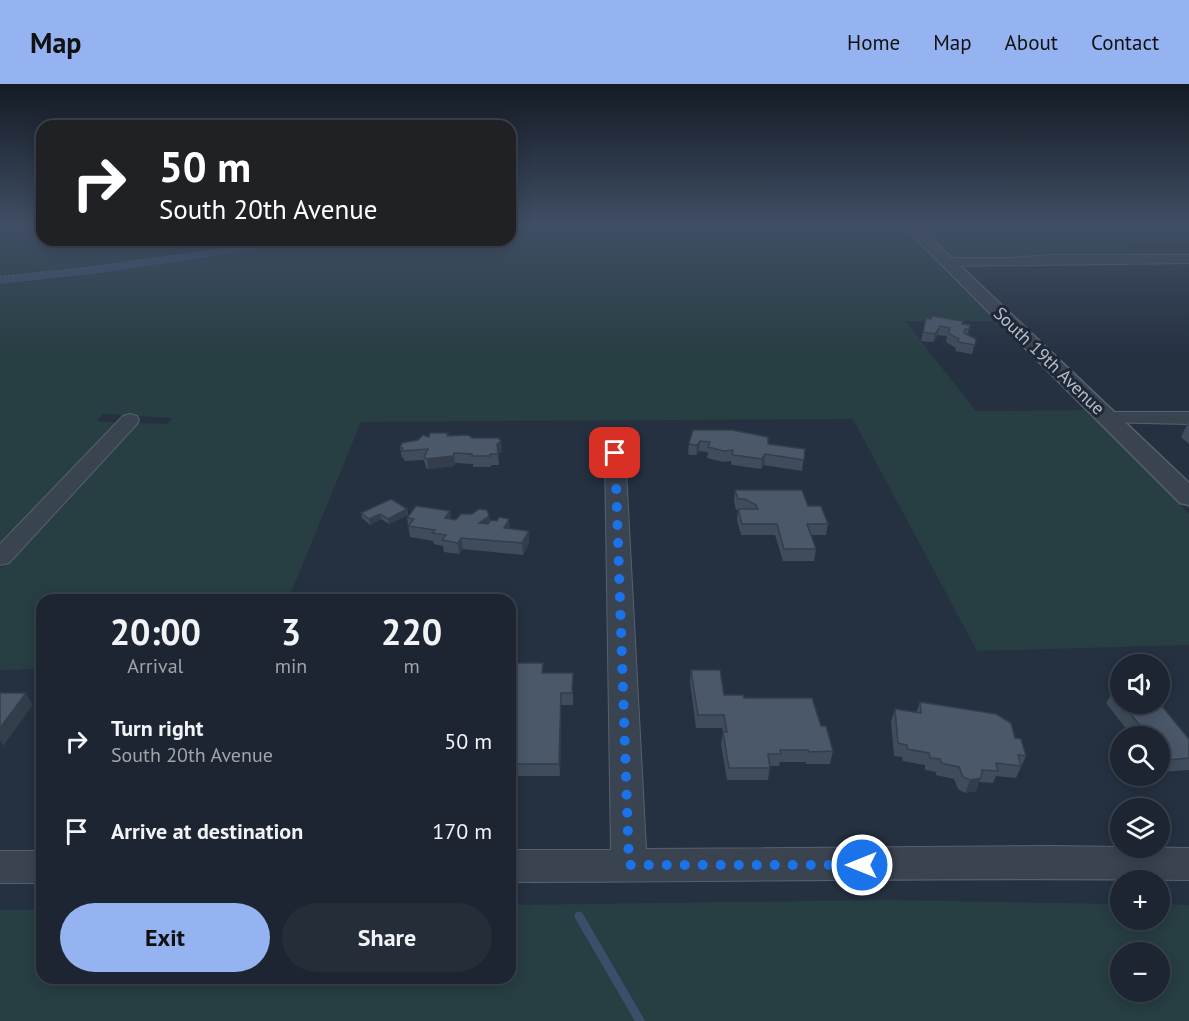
<!DOCTYPE html>
<meta charset="utf-8">
<style>
:root{--surface:#1c2531;--page:#252d39;--text:#f1f3f6;--muted:#a0a5ab;--line:#3a424d;--accent:#95b2f1}
body{margin:0;font-family:"PT Sans",sans-serif;background:var(--page);color:var(--text);height:100vh;display:flex;flex-direction:column;font-size:22px;white-space:nowrap}
*{box-sizing:border-box;margin:0}
p{font-size:20px;color:var(--muted)}
.icon{flex:none;width:33px;height:33px;fill:none;stroke:currentColor;stroke-width:2;stroke-linecap:round;stroke-linejoin:round}
.map{position:relative;flex:1;overflow:hidden}
.sheet{position:absolute;left:36px;top:510px;width:480px;height:390px;display:flex;flex-direction:column;background:var(--surface);border-radius:18px;box-shadow:0 3px 15px #0003,0 0 0 2px var(--line)}
.sheet>*{flex:none}
.hud{position:absolute;left:36px;top:36px;width:480px;height:126px;border-radius:18px;box-shadow:0 3px 15px #0003,0 0 0 2px var(--line);background:#202124;color:#fff;overflow:hidden}
.tools{position:absolute;left:1110px;top:570px;display:grid;gap:12px}
.tools a{display:grid;place-items:center;width:60px;height:60px;border-radius:50%;background:var(--surface);box-shadow:0 3px 15px #0003,0 0 0 2px var(--line);font-size:30px}
.pin{position:absolute;display:grid;place-items:center;width:51px;height:51px;color:#fff;margin:-26px;border-radius:12px;box-shadow:0 3px 9px #0006}
.me{position:absolute;width:66px;margin:-33px;rotate:270deg;stroke-linejoin:round;filter:drop-shadow(0 0 4px #0008)}
.turn{display:flex;align-items:center;gap:21px;height:126px;padding:0 24px;font-size:27px}
.turn .icon{width:78px;height:78px;stroke-width:2.5}
.turn b{display:block;font-size:42px;line-height:51px}
.eta{display:flex;justify-content:space-evenly;align-items:center;height:102px;text-align:center}
.eta b{font-size:36px;font-weight:800;line-height:42px}
.button{display:flex;gap:12px;margin-top:auto;padding:12px 24px}
.button a{flex:1;height:69px;border-radius:36px;background:var(--accent);color:#111;font-size:24px;font-weight:800;line-height:69px;text-align:center}
.button a+a{background:var(--page);color:var(--text)}
ul{padding:0;list-style:none}
li{display:flex;align-items:center;gap:18px;height:90px;padding:0 24px}
li div{flex:1}
li b{display:block;font-size:22px}
li em{font-style:normal}
header{display:flex;align-items:center;gap:36px;box-sizing:border-box;height:84px;padding:0 30px;background:var(--accent);color:#111}
header strong{font-size:28px}
nav{display:flex;gap:33px;margin-inline-start:auto;font-size:21px}
.map>svg:first-child{display:block}
</style>
<header>
<strong>Map</strong>
<nav><a>Home</a><a>Map</a><a>About</a><a>Contact</a></nav>
</header>
<div class="map">
<svg width="1189" height="937" viewBox="0 0 1189 937">
<rect width="100%" height="100%" fill="#253141"/>
<g fill="#273e42" fill-rule="evenodd">
<path d="M0 141H42V156H143L157 158 171 156H274L56 186 0 190Z"/>
<path d="M510 141H897L996 237H905L976 327 1085 326 1189 430V561L977 567 853 335 361 338 288 516H42V585L0 586V485L139 339 167 340 173 334 103 330 97 337 118 339 0 463V200L57 196 322 156H510Z"/>
<path d="M920 141H1093L1141 171 963 176 954 173Z"/>
<path d="M884 816 1120 820V836H1160V820L1189 821V937H0V826H42V894H510V821ZM1120 868H1160V908H1120Z"/>
</g>
<g fill="none" stroke-linecap="round" stroke-linejoin="round">
<path stroke="#3b4e6a" stroke-width="9" d="M579 832 640 937"/>
<path fill="#3b4e6a" fill-rule="evenodd" d="M277 156H307L301 159 94 190 0 200V192L94 182Z"/>
<g stroke="#57616e" stroke-width="2">
<g id="minor">
<path d="M1050 171H1189V179L946 182 940 178 946 174H1010Z"/>
<path d="M1107 328H1189V340L1100 338 1098 334 1100 330Z"/>
<path d="M130 330 137 332 139 336 137 340 9 479 0 481V460L123 332Z"/>
<path d="M615 362 622 364 625 368 646 765 1052 762 1189 764V796C963 793 736 798 510 798V766H611L605 368 608 364Z"/>
<rect x="0" y="767" width="42" height="32"/>
</g>
</g>
<g stroke="#57616e" stroke-width="3">
<path id="tertiary" d="M902 141H917L1189 399V421L1180 419Z"/>
</g>
<path stroke="#465b5e" stroke-width="2" stroke-dasharray="2 2" stroke-linecap="butt" d="M0 192 69 186 291 156"/>
<use href="#minor" fill="#3a4350" fill-rule="evenodd"/>
<use href="#tertiary" fill="#3a4350" fill-rule="evenodd"/>
</g>
<g fill="#404c5b">
<path d="M926 234 970 241 968 250 976 255 972 270 955 267 956 264 946 258 947 252 938 251 933 258 921 257Z"/>
<path d="M1189 337V360L1181 353Z"/>
<path d="M693 346 768 360 805 365 802 387 764 381 761 385 733 381 731 380V377L723 378 707 374 708 368 699 367 696 371H691L688 370 689 359Z"/>
<path d="M448 349V352L472 354 502 368 498 370 499 381H491V383H473V380L455 379 454 382 428 385 426 384 424 376 404 377V374H402L400 364 429 353Z"/>
<path d="M735 406 808 422 828 440 826 451H811L816 465 814 477H783L775 451H741L737 436 738 426H736L734 417Z"/>
<path d="M407 425 408 431 389 440 381 435 370 441 362 434 361 429Z"/>
<path d="M489 432 490 438 510 444 529 459 523 471 463 465 459 470 444 468 443 462 434 460 433 457 410 453 407 434 456 436Z"/>
<path d="M510 579 543 589H573V621H561L560 692H510Z"/>
<path d="M691 586 724 611 744 614 821 642 833 667 830 680H806V678H780L779 682H770L768 696H727L721 660 723 648 722 644H696L690 598Z"/>
<path d="M1113 607H1120V620H1143L1189 655V686L1160 688V652H1132L1106 619Z"/>
<path d="M920 618 1015 654 1026 672 1016 694 996 692 993 699 979 698 976 707 965 709 958 705 954 695 936 691V688L925 686V681L903 677 902 673 894 672 891 638 895 625 916 629Z"/>
</g>
<g fill="#343e4a">
<path d="M210 156V162L190 164 189 160Z"/>
<path d="M940 242 938 251 933 258 935 250Z"/>
<path d="M501 357 502 368 498 370 497 360Z"/>
<path d="M700 357 699 367 696 371 697 361Z"/>
<path d="M454 369 455 379 454 382 428 385 427 375Z"/>
<path d="M765 370 764 381 761 385 762 375Z"/>
<path d="M407 425 408 431 389 440 388 435Z"/>
<path d="M450 427 452 438 445 434Z"/>
<path d="M380 430 381 435 370 441 369 435Z"/>
<path d="M489 432 490 443 479 439Z"/>
<path d="M509 435 510 446 504 444Z"/>
<path d="M529 447V459L523 471 522 459Z"/>
<path d="M461 454 463 465 459 470 458 459Z"/>
<path d="M26 609 33 621 3 662 0 657V644Z"/>
<path d="M561 609V621L560 692 559 680Z"/>
<path d="M981 694 976 707 965 709 970 696Z"/>
</g>
<g fill="#4b586a" stroke="#343e4a" stroke-width="1.5">
<path d="M189 156H209V158L189 160Z"/>
<path d="M932 232 963 237 962 240 970 241 969 245H965L964 249 976 255 975 261 958 258 959 255 948 249 950 244 940 242 935 250 923 248 926 234 931 235Z"/>
<path d="M693 346H732L768 353V360L805 365 804 376 765 370 762 375 734 371 732 370 733 366 724 367 708 363 710 358 700 357 697 361H692L689 359Z"/>
<path d="M430 349H448L447 352 468 351 472 354H498L501 357 497 360 498 370H490V372H472V370L454 369 453 372 427 375 424 373 428 365 402 367 403 364H400L402 359 418 356 423 351 429 353Z"/>
<path d="M735 406H802L808 422H821L828 440H807L816 465H784L777 440H742L738 425H758L756 421 745 415H738Z"/>
<path d="M391 415 407 425 388 435 380 430 369 435 361 429Z"/>
<path d="M416 422 450 427 445 434 456 436 461 430H472L479 425 487 426 489 432 479 439 488 440 491 436 497 437 499 433 509 435 504 444 529 447 522 459 461 454 458 459 442 456 446 451 432 449 435 446 408 442 414 435 407 434Z"/>
<path d="M510 579H543L542 589H573L572 609H561L559 680H510Z"/>
<path d="M691 586H720L724 611H743L744 614H812L821 642H826L833 667 809 668 808 666H780L781 670H768L770 684H729L723 648H727L724 631H698Z"/>
<path d="M1113 607H1120V617Z"/>
<path d="M0 609H26L0 644Z"/>
<path d="M920 618 996 630 1011 639 1015 654 1021 655 1026 672 1018 671 1021 682 996 679 998 687 982 686 981 694 970 696 963 693 959 683 941 679 940 675 930 674 929 669 907 665V661L898 659 895 625 921 629Z"/>
<path d="M1123 620H1143L1145 622 1161 621 1189 655V674L1167 676 1160 667V652H1148Z"/>
</g>
<linearGradient id="sky" x2="0" y2="1"><stop stop-color="#141b24"/><stop offset="0.52" stop-color="#404e65"/><stop offset="1" stop-color="#404e65" stop-opacity="0"/></linearGradient>
<rect width="1189" height="273" fill="url(#sky)"/>
<g fill="none" stroke-linecap="round" stroke-linejoin="round">
<path stroke="#1a73e8" stroke-width="10" stroke-dasharray="0 18" d="M615 369 629 781H862"/>
</g>
<g text-anchor="middle" stroke-width="6" stroke-linejoin="round" paint-order="stroke">
<g font-size="18" fill="#b6becb" stroke="#1e2836">
<text transform="translate(1049 277) rotate(44)" y="6">South 19th Avenue</text>
</g>
</g>
</svg>
<div class="tools">
<a><svg class="icon" aria-label="sound" viewBox="0 0 24 24"><path d="M4 9h4l5-4v14l-5-4H4zM17 9q2 3 0 6"/></svg></a>
<a><svg class="icon" aria-label="search" viewBox="0 0 24 24"><circle cx="10" cy="10" r="6"/><path d="M15 15l6 6"/></svg></a>
<a><svg class="icon" aria-label="layers" viewBox="0 0 24 24"><path d="M12 4l9 5-9 5-9-5zM3 14l9 5 9-5"/></svg></a>
<a>+</a>
<a>−</a>
</div>
<div class="pin" style="left:615px;top:369px;background:#d93025"><svg class="icon" aria-label="arrive" viewBox="0 0 24 24"><path d="M6 21V4h12l-3 4 3 4H6"/></svg></div>
<svg class="me" style="left:862px;top:781px" viewBox="-20 -20 40 40"><circle r="17" fill="#1a73e8" stroke="#fff" stroke-width="3"/><path d="M0-11L8 9 0 5-8 9z" fill="#fff"/></svg>
<div class="hud">
<div class="turn"><svg class="icon" aria-label="right" viewBox="0 0 24 24"><path d="M7 20v-9h11M14 6l5 5-5 5"/></svg><div><b>50 m</b>South 20th Avenue</div></div>
</div>
<section class="sheet">
<div class="eta">
<div><b>20:00</b><p>Arrival</p></div>
<div><b>3</b><p>min</p></div>
<div><b>220</b><p>m</p></div>
</div>
<ul>
<li><svg class="icon" aria-label="right" viewBox="0 0 24 24"><path d="M7 20v-9h11M14 6l5 5-5 5"/></svg><div><b>Turn right</b><p>South 20th Avenue</p></div><em>50 m</em></li>
<li><svg class="icon" aria-label="arrive" viewBox="0 0 24 24"><path d="M6 21V4h12l-3 4 3 4H6"/></svg><div><b>Arrive at destination</b></div><em>170 m</em></li>
</ul>
<div class="button"><a>Exit</a><a>Share</a></div>
</section>
</div>
